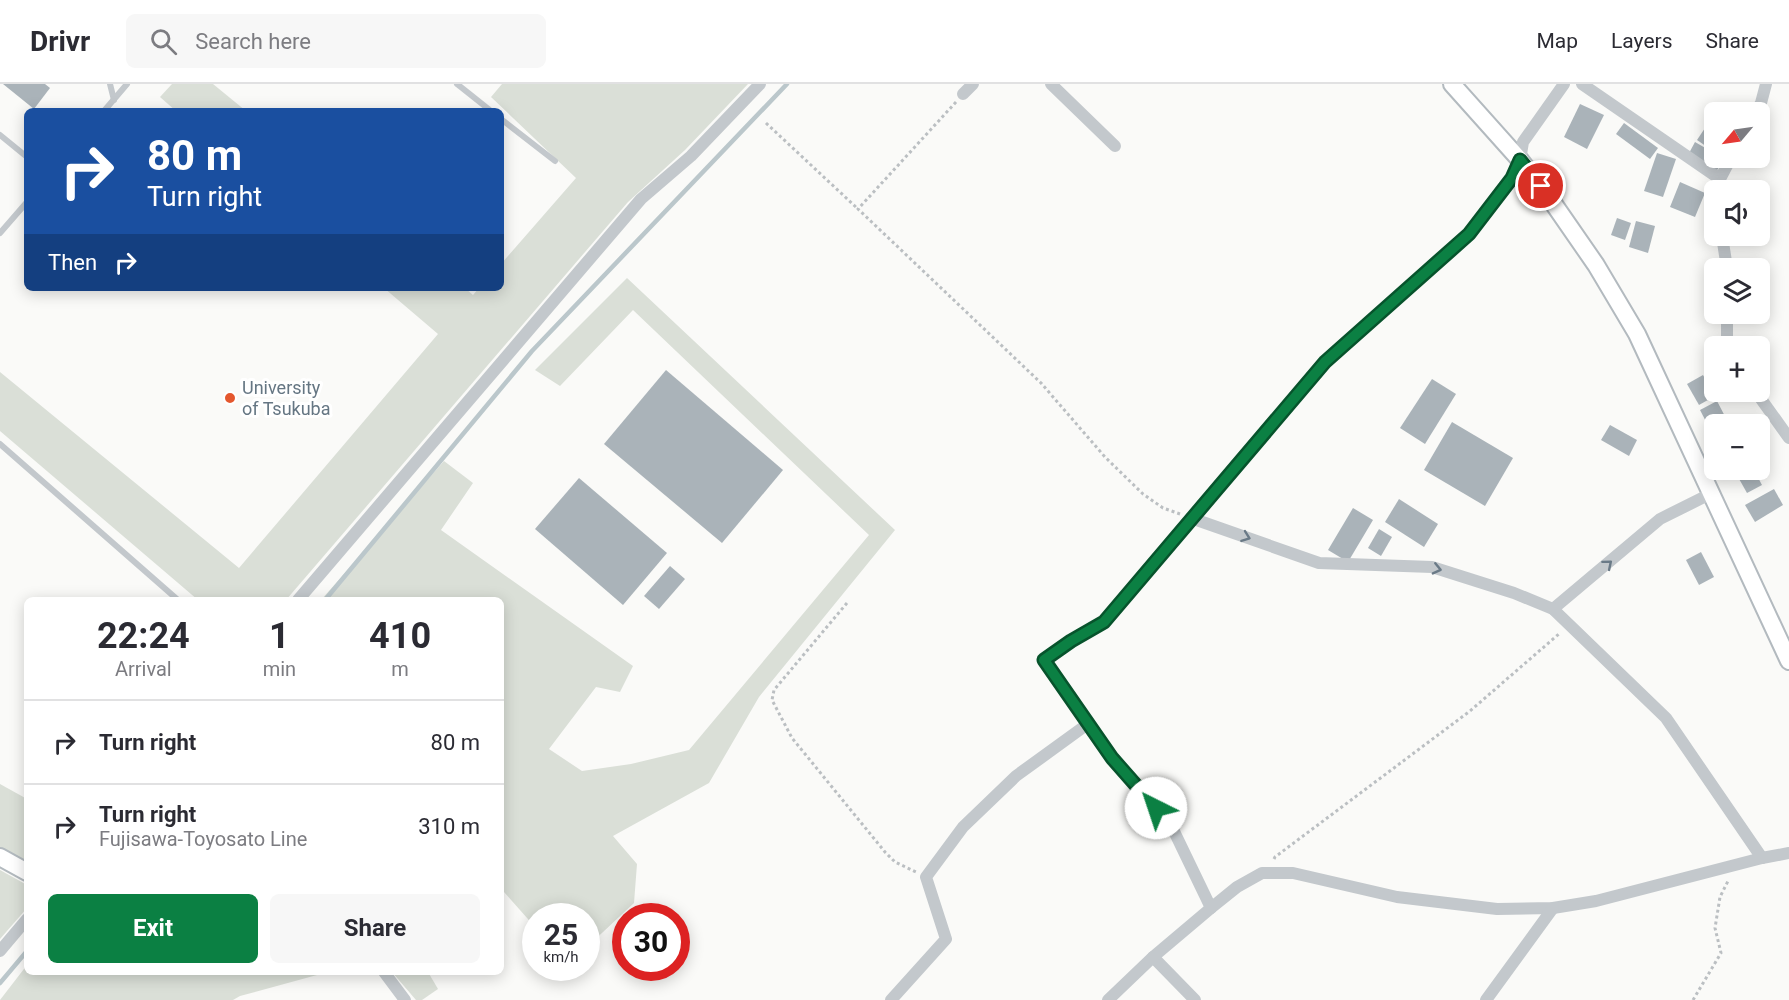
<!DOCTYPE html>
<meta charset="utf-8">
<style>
:root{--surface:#fff;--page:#f7f7f7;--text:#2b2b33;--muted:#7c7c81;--line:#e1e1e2;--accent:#0b8043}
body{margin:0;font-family:Roboto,sans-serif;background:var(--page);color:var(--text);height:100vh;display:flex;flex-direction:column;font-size:22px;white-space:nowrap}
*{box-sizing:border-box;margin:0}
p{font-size:20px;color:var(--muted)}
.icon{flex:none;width:33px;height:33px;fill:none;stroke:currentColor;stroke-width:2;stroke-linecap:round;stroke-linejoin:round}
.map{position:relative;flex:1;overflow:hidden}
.panel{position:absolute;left:24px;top:513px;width:480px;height:378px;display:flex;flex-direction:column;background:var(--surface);border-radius:9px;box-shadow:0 3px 15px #0003}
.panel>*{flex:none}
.top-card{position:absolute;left:24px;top:24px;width:480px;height:183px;border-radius:9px;box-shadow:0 3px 15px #0003;background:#1a4fa0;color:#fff;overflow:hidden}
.needle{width:39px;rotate:241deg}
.fabs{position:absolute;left:1704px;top:18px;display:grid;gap:12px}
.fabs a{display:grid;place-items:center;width:66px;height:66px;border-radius:9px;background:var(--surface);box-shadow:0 3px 15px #0003;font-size:30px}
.speed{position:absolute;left:522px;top:819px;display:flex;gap:12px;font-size:30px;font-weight:700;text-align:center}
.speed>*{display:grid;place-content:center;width:78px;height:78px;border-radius:50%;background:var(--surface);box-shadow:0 3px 15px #0003;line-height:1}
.speed small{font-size:15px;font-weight:400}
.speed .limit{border:9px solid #d22;background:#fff;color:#111}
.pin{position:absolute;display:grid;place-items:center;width:51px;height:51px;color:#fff;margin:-26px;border:3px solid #fff;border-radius:50%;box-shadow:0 2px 6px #0007}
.me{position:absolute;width:66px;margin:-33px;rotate:319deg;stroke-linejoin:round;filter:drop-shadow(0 0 4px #0008)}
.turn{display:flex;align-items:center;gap:21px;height:126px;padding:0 24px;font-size:27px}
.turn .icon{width:78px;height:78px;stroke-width:2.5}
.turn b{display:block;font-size:42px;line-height:51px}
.then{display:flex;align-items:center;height:57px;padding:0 24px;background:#0003;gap:12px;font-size:22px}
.eta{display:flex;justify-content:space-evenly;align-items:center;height:102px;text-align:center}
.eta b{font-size:36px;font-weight:700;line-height:42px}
.cta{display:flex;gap:12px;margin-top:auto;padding:12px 24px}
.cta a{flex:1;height:69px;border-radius:9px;background:var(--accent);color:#fff;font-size:24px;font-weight:700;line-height:69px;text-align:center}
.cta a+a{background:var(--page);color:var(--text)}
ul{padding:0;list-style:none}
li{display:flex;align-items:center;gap:18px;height:84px;padding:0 24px;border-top:2px solid var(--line)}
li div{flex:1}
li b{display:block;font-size:22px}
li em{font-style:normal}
header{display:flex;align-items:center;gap:36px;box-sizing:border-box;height:84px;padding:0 30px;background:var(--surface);border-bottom:2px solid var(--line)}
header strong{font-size:28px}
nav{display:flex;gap:33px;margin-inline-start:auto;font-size:21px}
.search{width:420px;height:54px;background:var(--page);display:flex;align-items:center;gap:15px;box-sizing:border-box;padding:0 21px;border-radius:9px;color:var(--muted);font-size:22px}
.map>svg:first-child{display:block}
</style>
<header>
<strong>Drivr</strong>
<div class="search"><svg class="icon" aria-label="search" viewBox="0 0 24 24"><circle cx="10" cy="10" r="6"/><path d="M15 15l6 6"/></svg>Search here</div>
<nav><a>Map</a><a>Layers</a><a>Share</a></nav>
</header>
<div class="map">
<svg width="1789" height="916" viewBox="0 0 1789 916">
<rect width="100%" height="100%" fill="#fafaf8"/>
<g fill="#dadfd7">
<path d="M172 0H213L246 27H176L160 13Z"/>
<path d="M502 0H748L685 66 628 118 286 516H198L0 347V288L239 484 438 250 384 204H465L473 211 479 204H501V180L576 94 491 13Z"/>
<path d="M627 194 895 446 759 613 709 699 613 752 637 780 634 819 587 863 586 832H536L535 843 504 808 501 810V516H321L444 377 473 399 441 446 633 582 620 608 596 603 549 665 582 687 631 680 689 666 869 451 633 226 560 302 535 286Z"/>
<path d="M0 700 27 715V780L0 765Z"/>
<path d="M0 786 27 801V824L0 855Z"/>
<path d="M27 881V888H328L240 912 233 916H0Z"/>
<path d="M392 888H428L438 905 422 916H416Z"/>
</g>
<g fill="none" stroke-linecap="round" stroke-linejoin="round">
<g stroke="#bbc7cb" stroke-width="4.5">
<path d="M325 516 532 267 787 0"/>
<path d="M0 899 27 867"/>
</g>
</g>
<g fill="#aab3b9">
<path d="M3 0H45L50 4 34 25Z"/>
<path d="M1580 20 1604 31 1587 65 1564 53Z"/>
<path d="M1711 35 1714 38 1713 67 1697 56Z"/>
<path d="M1624 39 1658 64 1650 75 1616 50Z"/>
<path d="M1695 58 1714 69V74L1724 75 1716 88 1688 71Z"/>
<path d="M1657 69 1676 75 1663 113 1644 107Z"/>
<path d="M1680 98 1705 109 1695 133 1670 123Z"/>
<path d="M1617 134 1631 139 1625 156 1611 151Z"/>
<path d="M1636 137 1655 142 1648 169 1629 163Z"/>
<path d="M666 286 783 386 722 459 604 360Z"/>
<path d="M1703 291 1715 312 1699 321 1687 300Z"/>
<path d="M1432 295 1456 310 1425 360 1400 344Z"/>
<path d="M1717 317 1729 340H1714V353L1700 326Z"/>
<path d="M1452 338 1513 374 1485 422 1424 386Z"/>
<path d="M1610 341 1637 356 1629 372 1601 356Z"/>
<path d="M1734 386H1754L1762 401 1747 409Z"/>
<path d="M579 394 667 469 623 521 535 445Z"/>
<path d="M1774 405 1783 421 1755 438 1745 421Z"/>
<path d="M1399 415 1438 440 1424 463 1385 438Z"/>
<path d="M1353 424 1373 436 1348 478 1328 466Z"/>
<path d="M1379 445 1392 453 1381 472 1368 464Z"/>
<path d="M1701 468 1714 493 1699 501 1686 476Z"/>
<path d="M670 482 685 495 659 525 644 512Z"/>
</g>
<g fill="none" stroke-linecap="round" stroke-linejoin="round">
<g stroke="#b3babf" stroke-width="20">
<g id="secondary">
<path d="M1452 0 1520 76 1551 116 1596 181 1637 250 1789 577"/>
<path d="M0 773 27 788"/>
</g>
</g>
<g stroke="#bbbfc2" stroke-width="3" stroke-dasharray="3 3" stroke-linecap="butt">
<path d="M956 18 858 125 1041 299 1105 373 1143 410 1163 424 1180 430"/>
<path d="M766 39 858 125"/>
<path d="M847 519 774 606 772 616 792 654 885 768 895 778 916 788"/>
<path d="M1274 775 1275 773 1470 627 1560 549"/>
<path d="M1693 916 1721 869 1715 844 1720 813 1728 797"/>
</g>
<g stroke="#c3c8cc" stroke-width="6">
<path d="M110 0 114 16"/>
<path d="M457 0 491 27"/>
<path d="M104 27 127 0"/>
<path d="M501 35 555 77"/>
<path d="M0 51 27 73"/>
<path d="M0 149 27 118"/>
<path d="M0 360 178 516"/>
</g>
<g stroke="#c3c8cc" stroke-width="12">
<path d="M1051 0 1115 62"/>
<path d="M1582 0 1720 95"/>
<path d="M963 10 973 0"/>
<path d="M1756 28 1761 19 1766 0"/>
<path d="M1719 106 1720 95 1731 74"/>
<path d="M1722 152 1727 184"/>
<path d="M1727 230V257L1729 262"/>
<path d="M1756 308 1789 354"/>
<path d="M1191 434 1319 479 1432 483 1514 509 1553 525 1660 435 1712 409"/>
<path d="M298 516 641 115 691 72 760 0"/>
<path d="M1553 525 1666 634 1762 774"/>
<path d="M1211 824 1171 741 1112 674 1044 576 1071 557 1104 538 1325 278 1469 150 1512 94 1520 76 1523 58 1564 0"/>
<path d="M0 867 27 835"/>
<path d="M1153 873 1195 916"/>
<path d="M384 888 405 916"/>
<path d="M891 916 946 855 926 793 963 743 1016 692 1089 639"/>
<path d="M1108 916 1153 873 1211 824 1237 803 1262 789H1293L1397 813 1497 825 1553 824 1596 817 1762 774 1789 769"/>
<path d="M1486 916 1553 824"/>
</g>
<use href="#secondary" stroke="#fff" stroke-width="16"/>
</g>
<defs><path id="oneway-chevron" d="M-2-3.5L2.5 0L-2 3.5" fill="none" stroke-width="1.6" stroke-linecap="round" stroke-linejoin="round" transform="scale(1.5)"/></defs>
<g stroke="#6a7a87">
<use href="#oneway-chevron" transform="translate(1246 453) rotate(20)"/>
<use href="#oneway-chevron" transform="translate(1608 480) rotate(-40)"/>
<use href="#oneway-chevron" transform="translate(1437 485) rotate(13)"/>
</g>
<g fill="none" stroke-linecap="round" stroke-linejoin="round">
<g stroke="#07532c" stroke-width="15">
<path id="route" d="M1156 724 1112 674 1044 576 1071 557 1104 538 1325 278 1469 150 1512 94 1520 76 1541 102"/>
</g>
<use href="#route" stroke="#0b8043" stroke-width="10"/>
</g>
<circle fill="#e4572e" stroke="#fff" stroke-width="2" cx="230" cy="314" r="6"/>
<g text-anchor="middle" stroke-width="6" stroke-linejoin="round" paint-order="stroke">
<g font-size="18" fill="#657683" stroke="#fff" text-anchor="start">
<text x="242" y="310">University<tspan x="242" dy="21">of Tsukuba</tspan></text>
</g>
</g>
</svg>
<div class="fabs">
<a><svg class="needle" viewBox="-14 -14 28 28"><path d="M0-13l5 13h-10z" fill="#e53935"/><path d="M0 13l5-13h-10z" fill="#7c7c81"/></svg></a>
<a><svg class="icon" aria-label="sound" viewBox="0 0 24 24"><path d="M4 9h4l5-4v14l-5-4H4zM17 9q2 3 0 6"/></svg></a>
<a><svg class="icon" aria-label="layers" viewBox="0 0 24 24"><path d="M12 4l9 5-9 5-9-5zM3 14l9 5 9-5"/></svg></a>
<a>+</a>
<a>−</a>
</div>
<div class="speed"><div>25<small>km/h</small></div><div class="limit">30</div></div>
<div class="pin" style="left:1541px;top:102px;background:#d93025"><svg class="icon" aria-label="arrive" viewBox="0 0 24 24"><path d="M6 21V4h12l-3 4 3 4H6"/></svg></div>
<svg class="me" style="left:1156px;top:724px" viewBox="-20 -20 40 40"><circle r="19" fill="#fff"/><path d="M0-13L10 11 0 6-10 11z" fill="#0b8043"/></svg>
<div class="top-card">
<div class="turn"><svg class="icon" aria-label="right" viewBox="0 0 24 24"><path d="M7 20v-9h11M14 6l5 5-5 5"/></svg><div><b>80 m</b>Turn right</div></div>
<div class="then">Then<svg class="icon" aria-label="right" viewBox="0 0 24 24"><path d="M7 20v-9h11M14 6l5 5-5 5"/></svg></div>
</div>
<section class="panel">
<div class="eta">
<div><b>22:24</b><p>Arrival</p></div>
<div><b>1</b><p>min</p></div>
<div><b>410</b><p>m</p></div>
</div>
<ul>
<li><svg class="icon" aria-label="right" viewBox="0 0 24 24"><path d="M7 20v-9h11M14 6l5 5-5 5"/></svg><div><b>Turn right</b></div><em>80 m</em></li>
<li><svg class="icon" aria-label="right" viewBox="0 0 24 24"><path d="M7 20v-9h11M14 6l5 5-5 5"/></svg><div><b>Turn right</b><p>Fujisawa-Toyosato Line</p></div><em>310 m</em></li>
</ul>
<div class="cta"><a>Exit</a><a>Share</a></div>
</section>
</div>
